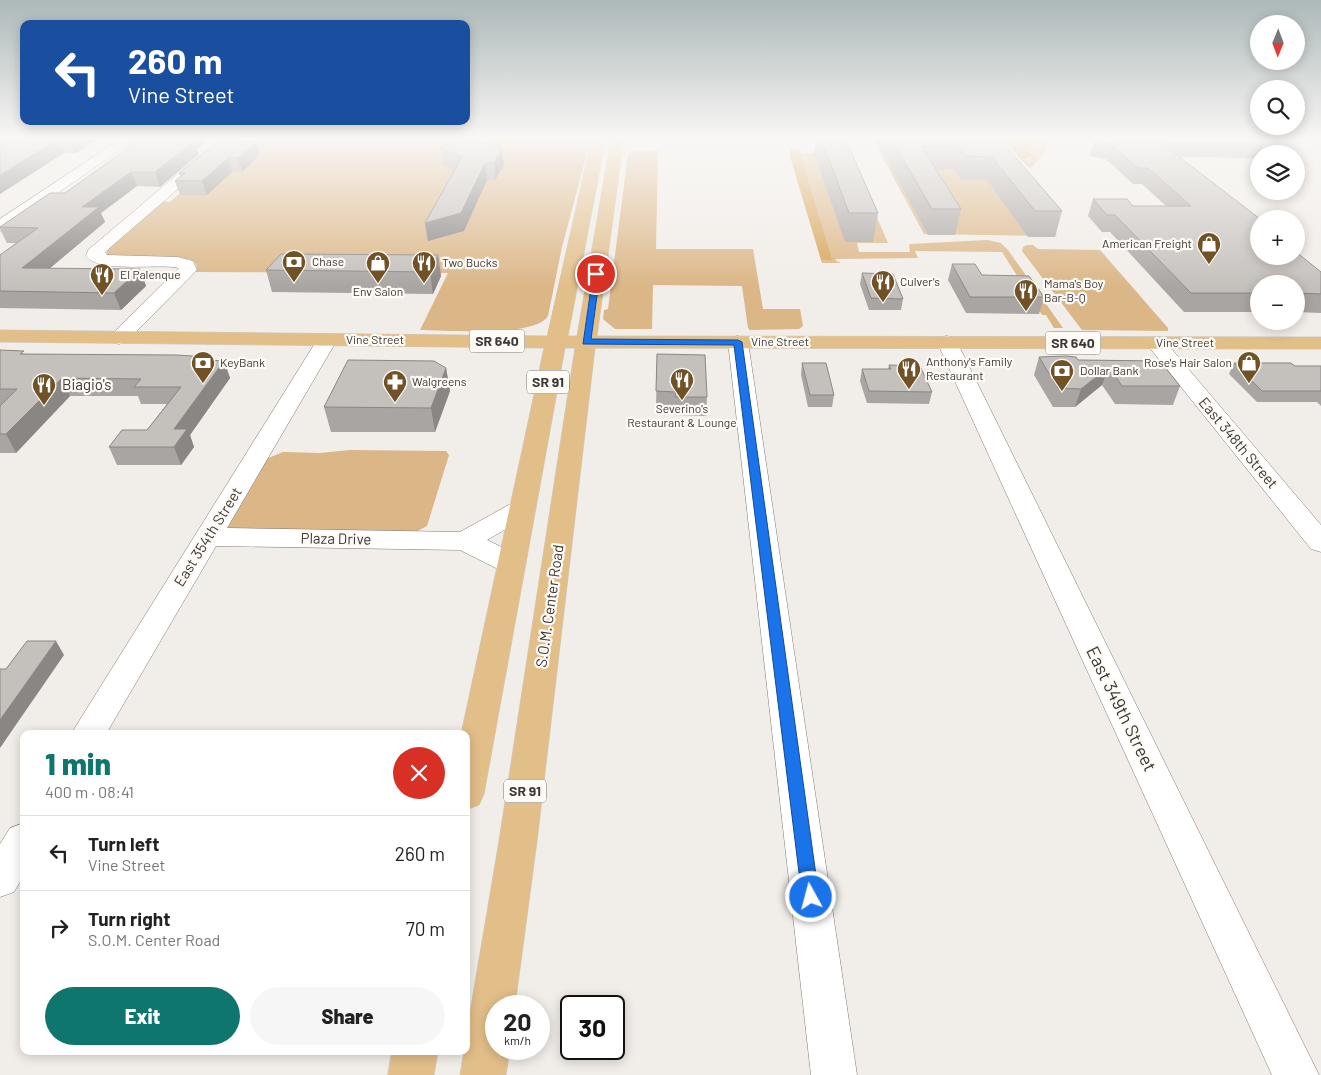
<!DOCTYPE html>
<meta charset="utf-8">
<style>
:root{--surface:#fff;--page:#f6f6f6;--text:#222;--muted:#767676;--line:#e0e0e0;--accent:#0f766e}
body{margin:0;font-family:Barlow,sans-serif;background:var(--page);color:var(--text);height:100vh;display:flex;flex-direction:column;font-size:19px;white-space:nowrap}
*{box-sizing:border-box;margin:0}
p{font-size:16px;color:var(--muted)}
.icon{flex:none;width:28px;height:28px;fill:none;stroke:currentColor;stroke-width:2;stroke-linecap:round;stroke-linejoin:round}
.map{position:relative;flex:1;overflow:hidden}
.sheet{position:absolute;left:20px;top:730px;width:450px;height:325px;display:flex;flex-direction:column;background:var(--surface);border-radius:10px;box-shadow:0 2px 12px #0003}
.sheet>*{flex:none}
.top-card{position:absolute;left:20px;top:20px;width:450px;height:105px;border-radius:10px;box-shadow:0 2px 12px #0003;background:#1a4fa0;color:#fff;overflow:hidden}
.needle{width:32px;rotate:181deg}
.fabs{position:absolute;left:1250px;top:15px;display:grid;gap:10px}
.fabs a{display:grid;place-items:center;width:55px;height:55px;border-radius:50%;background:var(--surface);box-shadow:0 2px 12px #0003;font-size:25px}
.speed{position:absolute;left:485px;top:995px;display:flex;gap:10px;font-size:25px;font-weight:700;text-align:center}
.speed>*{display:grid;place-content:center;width:65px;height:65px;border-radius:50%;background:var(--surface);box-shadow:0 2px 12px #0003;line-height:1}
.speed small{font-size:12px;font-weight:400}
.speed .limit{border:2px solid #111;border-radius:8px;background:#fff;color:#111}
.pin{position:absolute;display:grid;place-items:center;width:42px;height:42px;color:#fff;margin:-21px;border:2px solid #fff;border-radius:50%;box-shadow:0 1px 5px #0007}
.me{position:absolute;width:55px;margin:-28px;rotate:353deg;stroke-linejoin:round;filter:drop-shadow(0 0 4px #0008)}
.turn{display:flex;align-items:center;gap:18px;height:105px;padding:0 25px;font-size:22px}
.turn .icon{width:65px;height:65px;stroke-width:2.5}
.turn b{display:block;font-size:35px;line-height:42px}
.round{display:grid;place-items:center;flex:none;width:52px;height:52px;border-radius:26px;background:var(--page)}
.overview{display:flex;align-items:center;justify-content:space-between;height:85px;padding:0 25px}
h1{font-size:30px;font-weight:800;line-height:38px;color:var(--accent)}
.cta{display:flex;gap:10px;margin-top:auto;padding:10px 25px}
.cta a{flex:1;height:58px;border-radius:30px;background:var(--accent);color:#fff;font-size:20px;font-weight:800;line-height:58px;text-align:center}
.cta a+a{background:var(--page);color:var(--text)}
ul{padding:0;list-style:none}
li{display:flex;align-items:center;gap:15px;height:75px;padding:0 25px;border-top:1px solid var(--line)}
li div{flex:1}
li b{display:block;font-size:19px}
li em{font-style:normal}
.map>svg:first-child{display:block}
</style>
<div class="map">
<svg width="1321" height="1075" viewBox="0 0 1321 1075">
<rect width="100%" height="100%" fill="#f1ede8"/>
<g fill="#dbb686">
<path d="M238 138H591L562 247 548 316C534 338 447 330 420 330L448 273 194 272 197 267 195 263 189 259 107 255V250L159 201 170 202 204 172Z"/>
<path d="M872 138H979L1057 236 924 234Z"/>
<path d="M1028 138H1057L1031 168 1028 167 1021 160 1031 159 1030 140Z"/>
<path d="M658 150 656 249H753L763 309H800L803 326 799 329 750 330 748 328 742 286 653 285 652 329H615L603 319 604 310 608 309 628 154 634 151Z"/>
<path d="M849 152 888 243H857L859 252H910L909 246 910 244 987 240 1001 243 1008 250 1063 328H1054L1046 315H1042L1002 252 915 251 918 258 837 259 835 260 841 263H822L821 260H832L835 258H832L800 153Z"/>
<path d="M1027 245H1033L1038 249 1100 250 1168 328V331L1082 330 1022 251 1023 247Z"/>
<path d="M350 450 446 451 449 455 427 526 414 533 231 530 227 526 266 459 283 452 320 453Z"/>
</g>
<g fill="#d8a357">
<path d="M1002 138H1028L1032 142 1030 151 1032 157 1021 160Z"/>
<path d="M791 149H799L832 258H836L832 260H821L789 153Z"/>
</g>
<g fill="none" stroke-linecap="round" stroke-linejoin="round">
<g stroke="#807c78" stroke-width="1">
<g id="minor">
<path d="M122 138H137L6 229 0 231V219Z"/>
<path d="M203 156 208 157 210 160 208 163 105 252 107 255 178 257 193 261 197 270 126 342 119 344 112 342 109 338 112 334 179 268C158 263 99 274 86 256L88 250 198 157Z"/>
<path d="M327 334 334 336 337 340 227 528 460 532 514 502 523 500 532 502 536 508 532 514 487 540 522 557 526 564 522 571 512 573 502 571 460 550 216 546 106 734H71L317 340 320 336Z"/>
<path d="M738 336 745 338 748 342 857 1075H811L728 342 731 338Z"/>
<path d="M947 336 954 338 957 342 1319 1075H1272L937 342 940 338Z"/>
<path d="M1156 337 1163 339 1321 525V552L1311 549 1149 347 1146 343 1149 339Z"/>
<path d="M24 823V875L14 892 0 897V844L10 828Z"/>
</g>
</g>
<g stroke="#cccccb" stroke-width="1">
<g id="major">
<path d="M592 138H606L568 336H577L611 138H624L597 336 1321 337V349L595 348 537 841 515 1006H496V1049H510L506 1075H460L464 1051H466V1036L499 841 575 348H565L484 794 479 805 466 810V734H461L544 348 0 342V330L547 336Z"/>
<path d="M392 1051H438L434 1075H388Z"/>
</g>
</g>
<use href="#minor" fill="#fff" fill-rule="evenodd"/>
<use href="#major" fill="#e2be89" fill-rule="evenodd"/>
</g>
<g fill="#a9a5a2">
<path d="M0 138H100L76 153H64L0 194Z"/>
<path d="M816 138H845L878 213 873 242H845L814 153Z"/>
<path d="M875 138H999L1062 211 1055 237H1028L987 180H961L954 169H936L961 209 955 235H928Z"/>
<path d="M257 141 260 154 242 172H232L207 195H180L175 181 180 176 179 173Z"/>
<path d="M1094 141 1264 143 1257 158 1180 157 1259 256 1321 272V313L1296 312V284H1259V312H1184L1110 232H1102L1088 216 1093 199 1133 206H1166L1142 184H1133L1106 159 1089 156Z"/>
<path d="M440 148 504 165 495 180H487L464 231 428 241 425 223 455 170 443 165Z"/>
<path d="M197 149 199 154 160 187 137 186 101 213 105 222 50 268 140 269 146 286 121 310 0 308V255L16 243H7L0 229V227L65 193Z"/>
<path d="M438 255 441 276 433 294 272 292 266 270Z"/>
<path d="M952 264 982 275 1044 297 1039 314 966 313 948 280Z"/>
<path d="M862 273 903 299 901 310H869L860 284Z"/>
<path d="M0 350 26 354 210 357 211 360 224 361 230 378 190 435 194 447 181 465H117L109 447 147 430 167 404H141L138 396H70L16 453H0Z"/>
<path d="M657 354 707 397 706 416 675 415V410H656Z"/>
<path d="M1039 357 1078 360 1160 361 1180 386 1173 405 1115 404 1102 385 1075 407H1053L1034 375Z"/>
<path d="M802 363 834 395 832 407H808L801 375Z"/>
<path d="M1234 363 1295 366H1321V406L1317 402H1257L1229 374Z"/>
<path d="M889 365 932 392 929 404 867 403 860 381 862 369H888Z"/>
<path d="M446 368 450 391 435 432H331L324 407Z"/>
</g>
<g fill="#898684">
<path d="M73 138H100L76 153 70 139Z"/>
<path d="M190 138H211L197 149 199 154 160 187 155 172Z"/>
<path d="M59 139 64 153 0 194V175Z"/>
<path d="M257 141 260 154 242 172 238 158Z"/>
<path d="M502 149 504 165 495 180 494 163Z"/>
<path d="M228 158 232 172 207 195 202 181Z"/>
<path d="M485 163 487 180 464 231 428 241 425 223Z"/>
<path d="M131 172 137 186 101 213 105 222 30 285 22 268 82 207Z"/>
<path d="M438 255 441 276 433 294 430 272Z"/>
<path d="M140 269 146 286 121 310 114 293Z"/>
<path d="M210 357 216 372 224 361 230 378 190 435 194 447 181 465 174 447V429L208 360Z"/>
<path d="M1109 367 1102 385 1075 407 1081 389Z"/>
<path d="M446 368 450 391 435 432 431 408Z"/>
<path d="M62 378 70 396 16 453 6 434Z"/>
<path d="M56 641 64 655 0 748V720Z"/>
</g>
<g fill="#c4c0bc" stroke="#898684">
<path d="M0 138H73L70 139H59L0 175Z"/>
<path d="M142 138H190L186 140H195L155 172H131L82 207H99L22 268 140 269 114 293 0 291V255L38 228 0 227 50 193H65Z"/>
<path d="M454 138H472L502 149 494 163H485L461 213 425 223 462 157 440 148Z"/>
<path d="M821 138H845L878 213H849Z"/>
<path d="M891 138H999L1062 211H1035L992 157 966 156 958 146H921L961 209H932Z"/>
<path d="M1098 138H1256L1264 143 1160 142 1260 219H1259V256H1296V252L1321 272V294L1296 293V284H1259V293H1191L1115 215H1107L1093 199H1127L1133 206H1191L1148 168H1138L1110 144 1094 141Z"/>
<path d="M219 140 257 141 238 158H228L202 181H175L185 173H179Z"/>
<path d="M281 254 438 255 430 272 266 270Z"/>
<path d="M952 264H975L982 275 1029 276 1044 297H970Z"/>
<path d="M862 273 893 274 903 299 871 298Z"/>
<path d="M0 350 24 351 20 354 176 355 210 357 208 360 224 361 174 429H187L174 447H109L122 430H147L181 387H134L141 379 62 378 6 434H0V406L17 389H0Z"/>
<path d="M657 354 705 355 707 397H675L676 392 656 391Z"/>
<path d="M1066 356 1076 357 1078 360 1160 361 1180 386H1122L1109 367 1081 389 1058 388 1039 357Z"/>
<path d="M348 360 434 361 446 368 431 408 324 407Z"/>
<path d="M802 363H826L834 395H810Z"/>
<path d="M1234 363H1291L1295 366H1321V391H1262Z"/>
<path d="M889 365 920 366 932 392 869 391 862 369H891Z"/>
<path d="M27 641H56L0 720V669H6Z"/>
</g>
<linearGradient id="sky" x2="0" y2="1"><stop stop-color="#adb8b9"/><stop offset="0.48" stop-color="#f9f7f5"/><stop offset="1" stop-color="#f9f7f5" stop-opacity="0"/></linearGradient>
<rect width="1321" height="288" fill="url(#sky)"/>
<path fill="#1a73e8" stroke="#114b97" d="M596 272 600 274 591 339 738 340 742 342 819 897 817 902 811 905 805 902 802 897 734 345 583 344 593 274Z"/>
<defs>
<g id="shop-pin" transform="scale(1.25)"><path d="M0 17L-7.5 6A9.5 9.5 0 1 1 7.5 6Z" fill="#715227" stroke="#fefaf5"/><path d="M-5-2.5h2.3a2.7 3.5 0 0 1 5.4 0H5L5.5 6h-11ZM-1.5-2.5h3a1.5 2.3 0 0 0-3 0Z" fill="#fff"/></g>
<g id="bank-pin" transform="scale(1.25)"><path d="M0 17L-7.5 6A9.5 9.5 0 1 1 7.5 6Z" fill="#715227" stroke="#fefaf5"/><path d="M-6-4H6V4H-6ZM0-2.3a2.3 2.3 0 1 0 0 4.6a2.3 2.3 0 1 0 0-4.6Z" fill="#fff"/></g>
<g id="restaurant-pin" transform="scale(1.25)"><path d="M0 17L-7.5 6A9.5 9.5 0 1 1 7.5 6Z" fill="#715227" stroke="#fefaf5"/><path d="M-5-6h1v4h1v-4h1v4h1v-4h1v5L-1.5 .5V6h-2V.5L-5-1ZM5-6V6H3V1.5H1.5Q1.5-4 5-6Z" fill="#fff"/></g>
<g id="pharmacy-pin" transform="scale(1.25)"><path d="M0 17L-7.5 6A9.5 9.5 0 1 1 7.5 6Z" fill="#715227" stroke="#fefaf5"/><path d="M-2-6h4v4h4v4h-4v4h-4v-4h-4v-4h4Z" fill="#fff"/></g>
</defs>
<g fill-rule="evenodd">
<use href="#shop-pin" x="1209" y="244"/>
<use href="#bank-pin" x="294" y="262"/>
<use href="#shop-pin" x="378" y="263"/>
<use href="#restaurant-pin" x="424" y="263"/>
<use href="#restaurant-pin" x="102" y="275"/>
<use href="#restaurant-pin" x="883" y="282"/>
<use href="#restaurant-pin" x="1026" y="291"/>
<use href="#bank-pin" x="203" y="363"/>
<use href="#shop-pin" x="1249" y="363"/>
<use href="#restaurant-pin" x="909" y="369"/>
<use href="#bank-pin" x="1062" y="371"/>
<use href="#restaurant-pin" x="682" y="380"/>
<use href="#pharmacy-pin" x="395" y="382"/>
<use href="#restaurant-pin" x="44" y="385"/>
</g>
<g text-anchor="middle" stroke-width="4.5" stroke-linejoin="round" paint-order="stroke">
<g font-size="12" fill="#3b3937" stroke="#fefaf5" text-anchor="start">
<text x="1192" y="248" text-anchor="end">American Freight</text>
<text x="312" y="266">Chase</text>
<text x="442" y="267">Two Bucks</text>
<text x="120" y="279">El Palenque</text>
<text x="900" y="286">Culver's</text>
<text x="1044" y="288">Mama's Boy<tspan x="1044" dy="14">Bar-B-Q</tspan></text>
<text x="378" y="296" text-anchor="middle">Env Salon</text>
<text x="926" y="366">Anthony's Family<tspan x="926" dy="14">Restaurant</tspan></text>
<text x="220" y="367">KeyBank</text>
<text x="1232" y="367" text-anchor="end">Rose's Hair Salon</text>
<text x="1080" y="375">Dollar Bank</text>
<text x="412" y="386">Walgreens</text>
<text x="682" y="413" text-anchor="middle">Severino's<tspan x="682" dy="14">Restaurant &amp; Lounge</tspan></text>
</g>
<g font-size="12" fill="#3b3937" stroke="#fefaf5">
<text x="375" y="344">Vine Street</text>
<text x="780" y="346">Vine Street</text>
<text x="1185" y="347">Vine Street</text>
</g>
<g fill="#fefaf5" stroke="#767370" stroke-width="1">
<rect x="469.5" y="329.5" width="55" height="23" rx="4"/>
<rect x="1045.5" y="331.5" width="55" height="23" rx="4"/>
<rect x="527" y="370.5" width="42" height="23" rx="4"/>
<rect x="504" y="779.5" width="42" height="23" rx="4"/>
</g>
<g font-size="14" font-weight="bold" fill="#3b3937">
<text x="497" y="346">SR 640</text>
<text x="1073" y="348">SR 640</text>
<text x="548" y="387">SR 91</text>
<text x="525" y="796">SR 91</text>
</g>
<g font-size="15" fill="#3b3937" stroke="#fefaf5" text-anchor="start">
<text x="62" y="390">Biagio's</text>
</g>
<g font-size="15" fill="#3b3937" stroke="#fefaf5">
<text transform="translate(1238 443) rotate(50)" y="5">East 348th Street</text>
<text transform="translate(208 537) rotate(-58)" y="5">East 354th Street</text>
<text transform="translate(336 539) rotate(1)" y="5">Plaza Drive</text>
<text transform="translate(550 606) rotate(-82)" y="5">S.O.M. Center Road</text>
</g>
<g font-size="18" fill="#3b3937" stroke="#fefaf5">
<text transform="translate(1121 709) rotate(64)" y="6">East 349th Street</text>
</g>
</g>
</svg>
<div class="fabs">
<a><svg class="needle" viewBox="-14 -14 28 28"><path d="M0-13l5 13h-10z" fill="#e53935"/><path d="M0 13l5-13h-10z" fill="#767676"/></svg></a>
<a><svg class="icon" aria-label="search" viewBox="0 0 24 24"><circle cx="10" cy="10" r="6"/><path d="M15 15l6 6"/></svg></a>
<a><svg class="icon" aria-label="layers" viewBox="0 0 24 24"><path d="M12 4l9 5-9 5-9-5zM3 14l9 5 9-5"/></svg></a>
<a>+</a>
<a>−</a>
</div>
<div class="speed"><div>20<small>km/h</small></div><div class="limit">30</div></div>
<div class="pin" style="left:596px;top:274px;background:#d93025"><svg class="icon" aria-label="arrive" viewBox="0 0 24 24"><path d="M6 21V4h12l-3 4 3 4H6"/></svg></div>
<svg class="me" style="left:811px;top:897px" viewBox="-20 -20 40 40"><circle r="17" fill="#1a73e8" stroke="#fff" stroke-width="3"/><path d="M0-11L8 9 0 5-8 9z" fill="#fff"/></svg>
<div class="top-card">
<div class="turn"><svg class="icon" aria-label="left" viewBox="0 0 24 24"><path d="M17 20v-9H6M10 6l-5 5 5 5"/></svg><div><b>260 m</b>Vine Street</div></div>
</div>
<section class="sheet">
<div class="overview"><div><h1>1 min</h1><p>400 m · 08:41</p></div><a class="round" style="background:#d93025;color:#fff"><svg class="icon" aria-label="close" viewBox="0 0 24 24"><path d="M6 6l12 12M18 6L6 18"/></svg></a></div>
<ul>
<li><svg class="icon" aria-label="left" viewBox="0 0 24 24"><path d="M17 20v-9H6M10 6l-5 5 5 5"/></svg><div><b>Turn left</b><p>Vine Street</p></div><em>260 m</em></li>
<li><svg class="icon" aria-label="right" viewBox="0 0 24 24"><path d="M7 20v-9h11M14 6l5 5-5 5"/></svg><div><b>Turn right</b><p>S.O.M. Center Road</p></div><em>70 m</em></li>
</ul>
<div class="cta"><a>Exit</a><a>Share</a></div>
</section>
</div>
